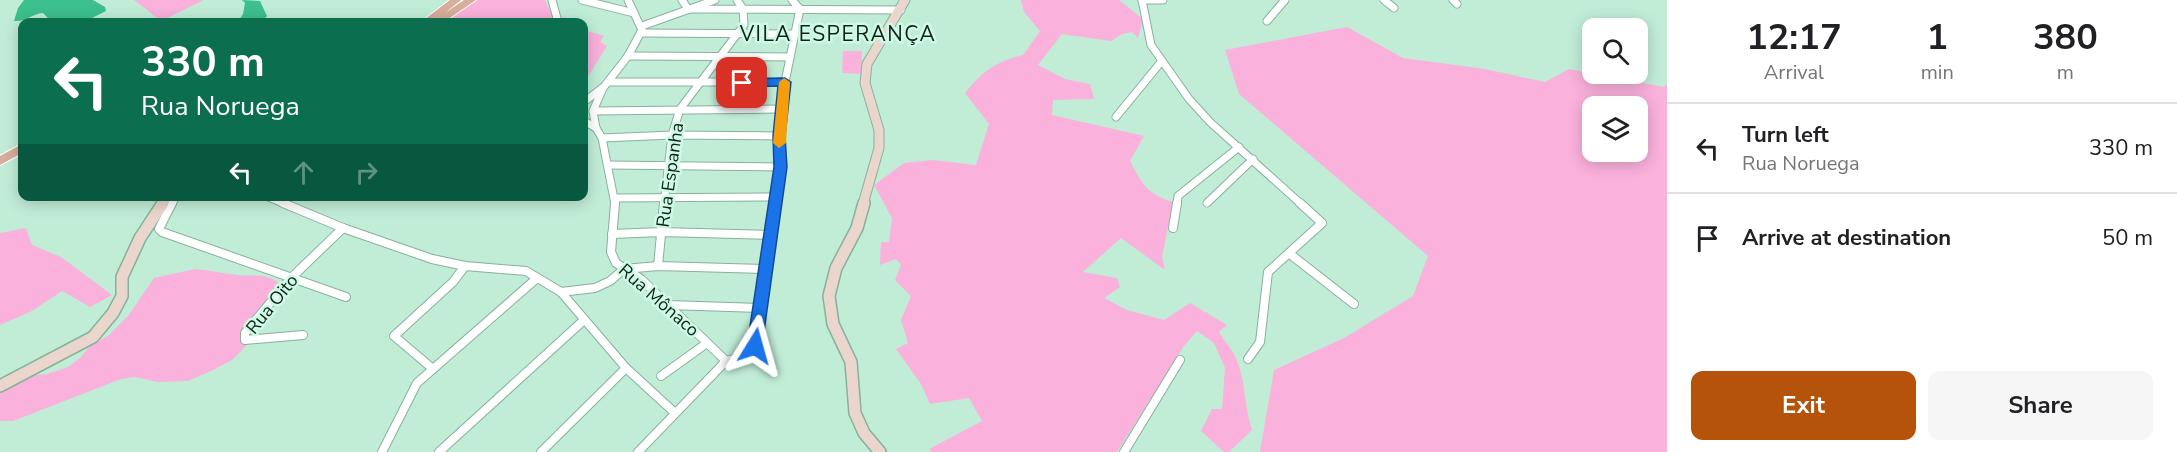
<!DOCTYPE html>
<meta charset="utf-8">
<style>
:root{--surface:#fff;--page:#f6f6f6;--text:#202124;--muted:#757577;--line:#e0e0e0;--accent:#b45309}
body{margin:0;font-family:"Nunito Sans",sans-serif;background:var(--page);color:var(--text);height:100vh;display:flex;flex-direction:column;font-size:22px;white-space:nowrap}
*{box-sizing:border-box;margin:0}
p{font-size:20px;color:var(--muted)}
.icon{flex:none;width:33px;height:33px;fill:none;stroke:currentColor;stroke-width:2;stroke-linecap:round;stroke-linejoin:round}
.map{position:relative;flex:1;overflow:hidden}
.details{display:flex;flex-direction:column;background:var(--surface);width:510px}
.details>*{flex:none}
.hud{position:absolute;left:18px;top:18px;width:570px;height:183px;border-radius:12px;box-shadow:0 3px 15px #0003;background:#0b6e4f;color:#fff;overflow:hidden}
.tools{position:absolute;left:1582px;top:18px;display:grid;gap:12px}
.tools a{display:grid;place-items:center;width:66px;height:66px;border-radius:12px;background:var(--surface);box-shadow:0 3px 15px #0003;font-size:30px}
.pin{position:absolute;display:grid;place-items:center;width:51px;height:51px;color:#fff;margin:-26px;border-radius:12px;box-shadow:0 3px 9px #0006}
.me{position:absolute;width:66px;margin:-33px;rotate:8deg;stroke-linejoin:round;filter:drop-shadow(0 0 4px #0008)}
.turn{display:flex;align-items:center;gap:21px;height:126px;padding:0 24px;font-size:27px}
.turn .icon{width:78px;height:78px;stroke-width:2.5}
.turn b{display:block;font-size:42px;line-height:51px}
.lanes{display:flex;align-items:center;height:57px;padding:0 24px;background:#0003;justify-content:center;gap:30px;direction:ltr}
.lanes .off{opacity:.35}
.eta{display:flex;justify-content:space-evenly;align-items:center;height:102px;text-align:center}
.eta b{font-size:36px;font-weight:700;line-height:42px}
.primary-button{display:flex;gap:12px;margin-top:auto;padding:12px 24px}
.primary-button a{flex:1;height:69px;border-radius:12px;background:var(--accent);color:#fff;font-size:24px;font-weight:700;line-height:69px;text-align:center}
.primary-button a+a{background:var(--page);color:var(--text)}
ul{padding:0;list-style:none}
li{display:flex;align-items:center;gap:18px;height:90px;padding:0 24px;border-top:2px solid var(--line)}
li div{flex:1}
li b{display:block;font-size:22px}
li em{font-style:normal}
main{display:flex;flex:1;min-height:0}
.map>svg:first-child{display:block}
</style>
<main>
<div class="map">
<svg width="1667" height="452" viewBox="0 0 1667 452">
<rect width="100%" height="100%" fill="#c1edd7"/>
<g fill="#fab1dc" fill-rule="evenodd">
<path d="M134 0H204L161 21Z"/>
<path d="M473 0H545L553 18 557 19 558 16 573 20 571 22H440Z"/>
<path d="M1021 0H1119L1143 19 1138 38 1132 32 1122 34 1111 41 1062 34 1038 65 1065 79 1090 84 1094 99 1053 100 1052 115 1144 136 1130 161C1142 184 1147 194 1173 202L1162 257 1165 270 1121 238 1083 272 1117 278 1120 287 1104 298 1127 310 1164 320 1190 303 1227 325 1219 332C1224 340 1231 348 1235 356 1246 379 1244 406 1252 430L1229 452H1224L1201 431 1212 409H1222L1225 368 1214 343 1197 331 1184 346 1117 452H932L929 449 982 421 969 398 930 404 921 384 896 349 908 343 901 320 911 296 895 280 901 265 896 259 880 265 881 242H889L892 218 874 185 904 163 933 160 976 165 989 124 965 93C983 71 995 62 1023 55L1040 31 1024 12Z"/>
<path d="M1347 27 1403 58 1485 69 1545 82 1569 69 1664 87 1667 83V452H1260L1274 370 1344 338 1413 296 1428 256 1239 94 1225 50ZM1593 106H1638V152H1593Z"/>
<path d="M584 30 604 36 600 42 607 46 584 83Z"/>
<path d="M843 51H862L861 74 842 73Z"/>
<path d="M26 228 32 245 61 257 112 295 90 307 62 291 32 311 0 325V233Z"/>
<path d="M195 269C210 270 224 274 238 275 258 277 266 272 283 286L282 294 251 341 232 360 213 370 188 381 157 382 135 377 121 379 13 421H0V393L28 376 47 374 68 367 81 357 89 347 109 335 128 316 154 278Z"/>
</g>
<g fill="#3cc08c">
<path d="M24 0H93L105 7 106 11 92 18 49 19 43 13C31 14 26 22 14 21L18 8Z"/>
<path d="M242 0 260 1 267 16 262 22H238L243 14 245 3Z"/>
</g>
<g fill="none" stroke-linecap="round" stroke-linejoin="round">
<g stroke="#87b19c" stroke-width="9">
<g id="street-far1">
<path d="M552 0 558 22"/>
<path d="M582 0 634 13"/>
<path d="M682 0 688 9 901 10"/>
<path d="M792 0 800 9"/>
<path d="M1142 0 1151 45 1189 99 1210 122 1301 204"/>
<path d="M1142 0H1163"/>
<path d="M1384 0 1394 8"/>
<path d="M1453 0 1457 4"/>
<path d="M1267 21 1285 0"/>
<path d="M642 26 715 0"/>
<path d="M641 33 793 34"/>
<path d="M628 56 790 57"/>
<path d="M609 82H785"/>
<path d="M584 102 602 88"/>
<path d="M593 111 782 109"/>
<path d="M1116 117 1161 62"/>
<path d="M584 121 596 128"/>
<path d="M602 138 672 135 779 136"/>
<path d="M608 165 781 167"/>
<path d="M266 196 286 204"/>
<path d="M615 198 775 197"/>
<path d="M1207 203 1253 159"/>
<path d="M172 204 176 196"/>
<path d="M615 204 602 138 596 128 593 111 603 88 628 56 642 30 628 0"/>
<path d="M664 204 672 135 680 109 744 25 743 9 737 0"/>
<path d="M776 204 781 167 779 136 785 82 800 9"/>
<path d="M1177 204 1178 196 1239 147"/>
</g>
</g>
<g stroke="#87b19c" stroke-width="10">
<g id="street">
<path d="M172 203 159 229 162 232 346 297"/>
<path d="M283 203 343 228 432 259 465 266 526 271 561 292 626 368 675 413"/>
<path d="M615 203 611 252 616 263 641 279 726 361"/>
<path d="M1173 228 1177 203"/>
<path d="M612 234 662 232 772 235"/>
<path d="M1290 254 1354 304"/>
<path d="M658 266 664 203"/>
<path d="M561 292 595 288 610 281 624 269 658 266 766 269"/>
<path d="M668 305 760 308"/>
<path d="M303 335 245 340V333L290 279 343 228"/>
<path d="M1248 359 1260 342 1268 272 1322 223 1300 203"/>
<path d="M433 369 394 336 453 282 465 266"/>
<path d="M661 376 707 343"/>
<path d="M382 452 417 383 536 279"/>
<path d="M439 452 584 320"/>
<path d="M541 452 626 368"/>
<path d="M638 452 726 361 750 355 755 346 776 203"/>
<path d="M1124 452 1180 360"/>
</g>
</g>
<g stroke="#87b19c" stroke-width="11">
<g id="secondary-far1">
<path d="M162 204 167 196"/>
<path d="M863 204 879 148V130L865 83 867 64 905 0"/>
</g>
</g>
<g stroke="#87b19c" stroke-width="14">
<g id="secondary">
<path d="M864 203 857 228 836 268 829 296 833 324 851 362 855 413 864 433 880 452"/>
<path d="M0 386 93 337 113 313 122 296V277L140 238 163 203"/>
</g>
</g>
<g stroke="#fff" stroke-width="2">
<g id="primary">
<path d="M450 0H461L445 13 464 0H476L444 22H421Z"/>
<path d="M22 144V153L0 165V156Z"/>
</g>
</g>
<use href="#street-far1" stroke="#fff" stroke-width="7"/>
<use href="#street" stroke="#fff" stroke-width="8"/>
<use href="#secondary-far1" stroke="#ebd6cd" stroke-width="9"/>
<use href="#secondary" stroke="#ebd6cd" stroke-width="11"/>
<use href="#primary" fill="#d7ad9b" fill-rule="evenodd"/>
</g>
<path fill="#1a73e8" stroke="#114b97" stroke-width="1.5" d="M785 78 791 82 785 136 787 167 762 346 760 351 755 353 749 351 747 346 774 167 773 136 778 86 742 87 736 83 742 79Z"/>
<path fill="#f59e0b" d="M784 78 790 82 786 143 779 148 773 143 779 82Z"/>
<g text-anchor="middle" stroke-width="5" stroke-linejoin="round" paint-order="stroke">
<g font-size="18" fill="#11211a" stroke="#cefbe4">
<text transform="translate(670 175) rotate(-82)" y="6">Rua Espanha</text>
<text transform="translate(659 300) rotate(41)" y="6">Rua Mônaco</text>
<text transform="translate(272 304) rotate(-51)" y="6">Rua Oito</text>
</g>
<g font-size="21" letter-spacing="1.5" fill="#11211a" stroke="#cefbe4">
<text x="838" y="41">VILA ESPERANÇA</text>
</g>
</g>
</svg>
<div class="tools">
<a><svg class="icon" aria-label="search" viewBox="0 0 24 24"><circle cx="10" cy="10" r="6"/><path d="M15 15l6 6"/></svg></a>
<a><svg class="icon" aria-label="layers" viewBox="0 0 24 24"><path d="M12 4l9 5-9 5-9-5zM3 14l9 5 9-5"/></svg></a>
</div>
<div class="pin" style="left:742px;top:83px;background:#d93025"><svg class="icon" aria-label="arrive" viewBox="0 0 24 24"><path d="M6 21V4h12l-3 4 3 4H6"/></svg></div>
<svg class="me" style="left:755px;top:346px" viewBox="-20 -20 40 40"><path d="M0-17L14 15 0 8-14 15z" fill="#1a73e8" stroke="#fff" stroke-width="4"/></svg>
<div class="hud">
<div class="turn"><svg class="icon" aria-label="left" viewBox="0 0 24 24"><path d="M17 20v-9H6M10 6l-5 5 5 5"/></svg><div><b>330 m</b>Rua Noruega</div></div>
<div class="lanes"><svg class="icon" aria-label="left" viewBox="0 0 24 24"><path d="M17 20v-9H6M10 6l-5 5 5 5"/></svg><svg class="icon off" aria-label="ahead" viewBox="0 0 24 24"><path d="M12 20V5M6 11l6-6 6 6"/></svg><svg class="icon off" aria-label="right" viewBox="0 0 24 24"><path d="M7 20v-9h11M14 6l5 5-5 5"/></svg></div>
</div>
</div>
<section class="details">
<div class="eta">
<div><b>12:17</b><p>Arrival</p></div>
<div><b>1</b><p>min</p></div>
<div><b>380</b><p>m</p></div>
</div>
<ul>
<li><svg class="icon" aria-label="left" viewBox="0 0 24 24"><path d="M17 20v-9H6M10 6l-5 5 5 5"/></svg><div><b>Turn left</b><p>Rua Noruega</p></div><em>330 m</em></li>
<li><svg class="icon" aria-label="arrive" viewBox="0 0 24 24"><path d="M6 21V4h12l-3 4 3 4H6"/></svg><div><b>Arrive at destination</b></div><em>50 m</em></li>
</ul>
<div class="primary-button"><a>Exit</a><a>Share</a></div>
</section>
</main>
